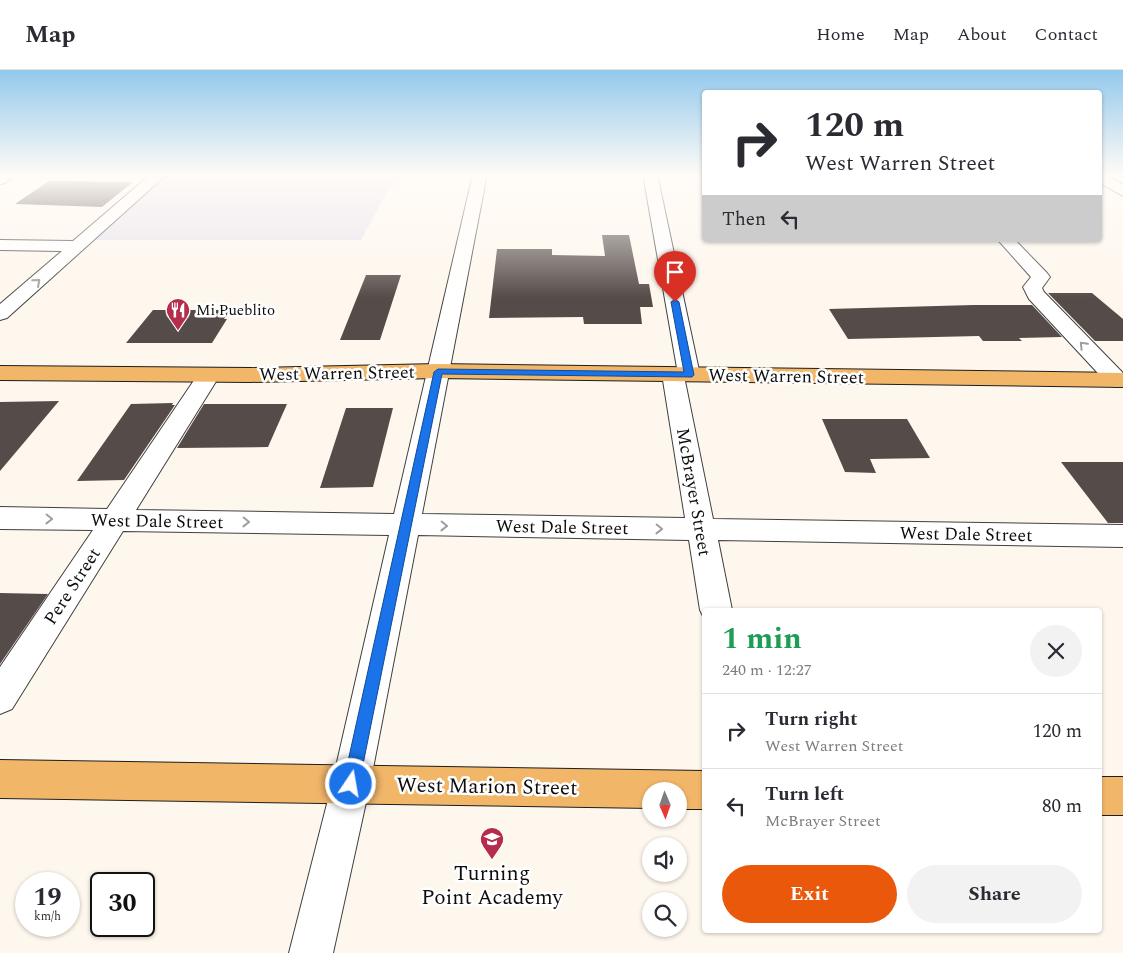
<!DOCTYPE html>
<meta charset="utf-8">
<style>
:root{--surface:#fff;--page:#f2f2f3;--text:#2b2b33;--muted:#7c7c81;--line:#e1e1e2;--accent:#ea580c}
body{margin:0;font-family:Spectral,serif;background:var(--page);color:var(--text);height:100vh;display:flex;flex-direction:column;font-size:19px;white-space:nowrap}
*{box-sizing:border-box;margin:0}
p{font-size:16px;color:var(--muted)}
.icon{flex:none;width:28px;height:28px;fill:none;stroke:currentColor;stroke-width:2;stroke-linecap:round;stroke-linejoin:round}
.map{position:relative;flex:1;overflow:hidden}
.drawer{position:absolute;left:702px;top:538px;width:400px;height:325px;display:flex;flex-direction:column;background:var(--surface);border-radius:5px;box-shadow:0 1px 4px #0004}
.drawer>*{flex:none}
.guide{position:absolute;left:702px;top:20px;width:400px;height:152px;border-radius:5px;box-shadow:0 1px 4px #0004;background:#fff;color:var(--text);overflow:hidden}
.needle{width:32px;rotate:178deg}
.controls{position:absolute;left:642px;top:712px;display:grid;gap:10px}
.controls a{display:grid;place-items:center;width:45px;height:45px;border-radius:50%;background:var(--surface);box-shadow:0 1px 4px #0004;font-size:25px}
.speed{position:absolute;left:15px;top:802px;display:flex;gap:10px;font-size:25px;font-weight:700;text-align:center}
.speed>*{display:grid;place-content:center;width:65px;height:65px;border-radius:50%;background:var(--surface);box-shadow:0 1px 4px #0004;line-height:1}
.speed small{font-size:12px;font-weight:400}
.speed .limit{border:2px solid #111;border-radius:8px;background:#fff;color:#111}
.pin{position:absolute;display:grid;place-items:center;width:42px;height:42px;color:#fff;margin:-51px -21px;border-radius:50% 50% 50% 0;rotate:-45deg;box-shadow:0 0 5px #0007}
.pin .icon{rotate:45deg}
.me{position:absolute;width:55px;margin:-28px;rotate:12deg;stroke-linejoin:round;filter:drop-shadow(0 0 4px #0008)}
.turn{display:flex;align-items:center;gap:18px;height:105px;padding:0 20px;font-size:22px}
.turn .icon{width:65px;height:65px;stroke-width:2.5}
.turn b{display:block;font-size:35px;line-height:42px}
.then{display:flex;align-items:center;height:48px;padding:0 20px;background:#0003;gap:10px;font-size:19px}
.round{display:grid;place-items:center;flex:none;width:52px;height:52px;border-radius:26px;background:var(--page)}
.headline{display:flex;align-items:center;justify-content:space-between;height:85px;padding:0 20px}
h1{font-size:30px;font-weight:700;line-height:38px;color:#1e9e55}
.button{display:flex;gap:10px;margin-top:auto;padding:10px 20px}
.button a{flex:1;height:58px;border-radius:30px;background:var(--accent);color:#fff;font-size:20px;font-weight:700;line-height:58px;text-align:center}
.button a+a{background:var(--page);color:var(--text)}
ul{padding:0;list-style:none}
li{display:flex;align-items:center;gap:15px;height:75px;padding:0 20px;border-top:1px solid var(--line)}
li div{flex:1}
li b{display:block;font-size:19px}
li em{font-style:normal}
header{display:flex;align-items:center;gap:30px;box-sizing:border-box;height:70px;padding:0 25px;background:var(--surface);border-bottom:1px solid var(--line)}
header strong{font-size:24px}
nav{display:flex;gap:28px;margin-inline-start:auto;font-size:18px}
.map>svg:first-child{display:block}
</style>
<header>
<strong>Map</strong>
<nav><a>Home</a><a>Map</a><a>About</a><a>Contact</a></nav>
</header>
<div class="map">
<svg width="1123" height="883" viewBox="0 0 1123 883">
<rect width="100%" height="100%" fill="#fef7ed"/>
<path fill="#e8e1eb" d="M160 104H408L387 122 361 170H84Z"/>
<g fill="#554c49">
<path d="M49 111 133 112 102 137 15 134Z"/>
<path d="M602 165H629L639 214H649L653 237H640L642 254H584L583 247 489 248 497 179H552V185L605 186Z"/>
<path d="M366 205H401L380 270H340Z"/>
<path d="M1048 223H1092L1123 249V271H1095Z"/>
<path d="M973 235H1032L1062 267 1019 268 1022 271H983L979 266 848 269 829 239Z"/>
<path d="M153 240H230L224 249H227L212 273H126Z"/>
<path d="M59 331 0 401V332Z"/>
<path d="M173 333 172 335H175L124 410 77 411 131 334Z"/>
<path d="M204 334H287L268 377 177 378Z"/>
<path d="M346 338H393L373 417 320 418Z"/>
<path d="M822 349H907L930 388 870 389 876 403 845 402Z"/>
<path d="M1061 392H1123V453H1108Z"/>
<path d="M0 523 48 524 0 594Z"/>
</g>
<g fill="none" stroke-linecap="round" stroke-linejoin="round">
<g stroke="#404040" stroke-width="2">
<g id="minor">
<path d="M0 104H16L5 113 0 114Z"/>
<path d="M151 104H167L7 248 0 250V234L62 181 0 180V170L73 171Z"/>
<path d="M473 104H487L422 444 685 448 662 304 665 299 677 298 643 104H657L700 305 697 310 685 311 713 449 1123 455V477L718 470 732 540H705V550L700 540 689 470 418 465 370 714 333 883H289L332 714 389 465 123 461 12 639 0 644V597L93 460 0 459V437L107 439 201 300 209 298 217 300 220 305 136 440 394 444Z"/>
<path d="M1100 104H1105L1123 115V126L1100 113Z"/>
<path d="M998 170H1015L1047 203 1050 207 1042 218 1044 222 1123 303V315L1117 317 1109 315 1029 229 1023 217 1031 207Z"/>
</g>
</g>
<g stroke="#1e1e1e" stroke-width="2">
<g id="major">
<path d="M438 294 1123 303V317L438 308 250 312 0 310V296L250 298Z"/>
<path d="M0 690 705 701V739H679V721H651V738L0 728Z"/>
<rect x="1100" y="707" width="23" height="38"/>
</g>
</g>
<use href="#minor" fill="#fff" fill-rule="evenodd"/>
<use href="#major" fill="#f2b669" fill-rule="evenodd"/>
</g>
<defs><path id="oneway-chevron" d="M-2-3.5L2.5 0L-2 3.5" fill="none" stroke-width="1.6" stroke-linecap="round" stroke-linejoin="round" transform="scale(1.25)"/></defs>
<g stroke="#9e9e9e">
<use href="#oneway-chevron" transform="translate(37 212) rotate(-41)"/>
<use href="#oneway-chevron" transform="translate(1083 275) rotate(-134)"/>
<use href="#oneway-chevron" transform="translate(49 449) rotate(1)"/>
<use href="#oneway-chevron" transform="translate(246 452) rotate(1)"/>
<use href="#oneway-chevron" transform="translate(444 456) rotate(1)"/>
<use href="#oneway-chevron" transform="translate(659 459) rotate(1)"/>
</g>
<linearGradient id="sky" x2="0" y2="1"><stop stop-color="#93c9ec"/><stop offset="0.46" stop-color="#fffbf7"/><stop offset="1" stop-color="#fffbf7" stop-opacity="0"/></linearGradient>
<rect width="1123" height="228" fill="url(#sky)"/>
<path fill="#1a73e8" stroke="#114b97" d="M675 229 679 232 694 305 692 307 442 304 359 714 357 720 351 722 346 720 343 714 434 302 438 299 684 302 671 232Z"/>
<defs>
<g id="restaurant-pin" transform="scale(1.25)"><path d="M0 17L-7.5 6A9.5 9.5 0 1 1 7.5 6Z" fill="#b52c4d" stroke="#fff"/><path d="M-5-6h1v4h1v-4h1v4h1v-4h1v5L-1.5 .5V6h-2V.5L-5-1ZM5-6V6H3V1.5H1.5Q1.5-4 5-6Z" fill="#fff"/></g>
<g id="school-pin" transform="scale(1.25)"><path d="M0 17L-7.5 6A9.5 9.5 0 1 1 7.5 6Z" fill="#b52c4d" stroke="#fff"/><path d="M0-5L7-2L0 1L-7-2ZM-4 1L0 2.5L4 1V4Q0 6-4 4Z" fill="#fff"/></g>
</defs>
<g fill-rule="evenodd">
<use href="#restaurant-pin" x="178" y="240"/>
<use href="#school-pin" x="492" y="769"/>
</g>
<g text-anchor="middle" stroke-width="5" stroke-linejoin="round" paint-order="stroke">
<g font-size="15" fill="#0d0d0d" stroke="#fff" text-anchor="start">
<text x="196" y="245">Mi Pueblito</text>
</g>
<g font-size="18" fill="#0d0d0d" stroke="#fff">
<text transform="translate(337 303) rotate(-1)" y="6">West Warren Street</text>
<text transform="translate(786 306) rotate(1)" y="6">West Warren Street</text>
<text transform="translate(694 422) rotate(80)" y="6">McBrayer Street</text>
<text transform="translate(157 451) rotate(1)" y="6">West Dale Street</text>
<text transform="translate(562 457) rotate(1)" y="6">West Dale Street</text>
<text transform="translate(966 464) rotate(1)" y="6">West Dale Street</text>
<text transform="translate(72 516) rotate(-57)" y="6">Pere Street</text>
</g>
<g font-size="21" fill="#0d0d0d" stroke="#fff">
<text transform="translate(487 716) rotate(1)" y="7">West Marion Street</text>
</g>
<g font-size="21" fill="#0d0d0d" stroke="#fff">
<text x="492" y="810">Turning<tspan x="492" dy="24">Point Academy</tspan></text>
</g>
</g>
</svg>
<div class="controls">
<a><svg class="needle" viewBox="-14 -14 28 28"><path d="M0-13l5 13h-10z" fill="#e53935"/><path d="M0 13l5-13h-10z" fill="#7c7c81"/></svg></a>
<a><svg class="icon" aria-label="sound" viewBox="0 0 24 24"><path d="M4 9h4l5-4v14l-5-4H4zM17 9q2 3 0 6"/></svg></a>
<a><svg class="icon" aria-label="search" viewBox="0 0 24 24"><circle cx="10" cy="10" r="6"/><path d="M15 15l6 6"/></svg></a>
</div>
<div class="speed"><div>19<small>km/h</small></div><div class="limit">30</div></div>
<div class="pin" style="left:675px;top:232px;background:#d93025"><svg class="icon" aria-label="arrive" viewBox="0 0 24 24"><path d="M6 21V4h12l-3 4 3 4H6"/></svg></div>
<svg class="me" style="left:351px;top:714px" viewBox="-20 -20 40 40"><circle r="17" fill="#1a73e8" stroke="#fff" stroke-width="3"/><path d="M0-11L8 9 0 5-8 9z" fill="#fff"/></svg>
<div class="guide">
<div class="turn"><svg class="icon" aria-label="right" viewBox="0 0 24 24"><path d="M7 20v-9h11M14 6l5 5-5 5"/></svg><div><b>120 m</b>West Warren Street</div></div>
<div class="then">Then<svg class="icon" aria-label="left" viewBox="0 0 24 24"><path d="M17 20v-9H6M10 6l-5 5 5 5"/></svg></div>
</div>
<section class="drawer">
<div class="headline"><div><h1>1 min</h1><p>240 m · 12:27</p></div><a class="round"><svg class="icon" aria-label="close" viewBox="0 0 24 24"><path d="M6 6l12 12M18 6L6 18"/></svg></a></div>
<ul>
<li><svg class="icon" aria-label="right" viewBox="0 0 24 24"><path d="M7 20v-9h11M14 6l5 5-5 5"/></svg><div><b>Turn right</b><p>West Warren Street</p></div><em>120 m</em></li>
<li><svg class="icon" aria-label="left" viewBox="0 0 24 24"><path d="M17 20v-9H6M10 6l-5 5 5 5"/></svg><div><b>Turn left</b><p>McBrayer Street</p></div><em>80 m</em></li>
</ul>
<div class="button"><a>Exit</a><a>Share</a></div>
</section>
</div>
